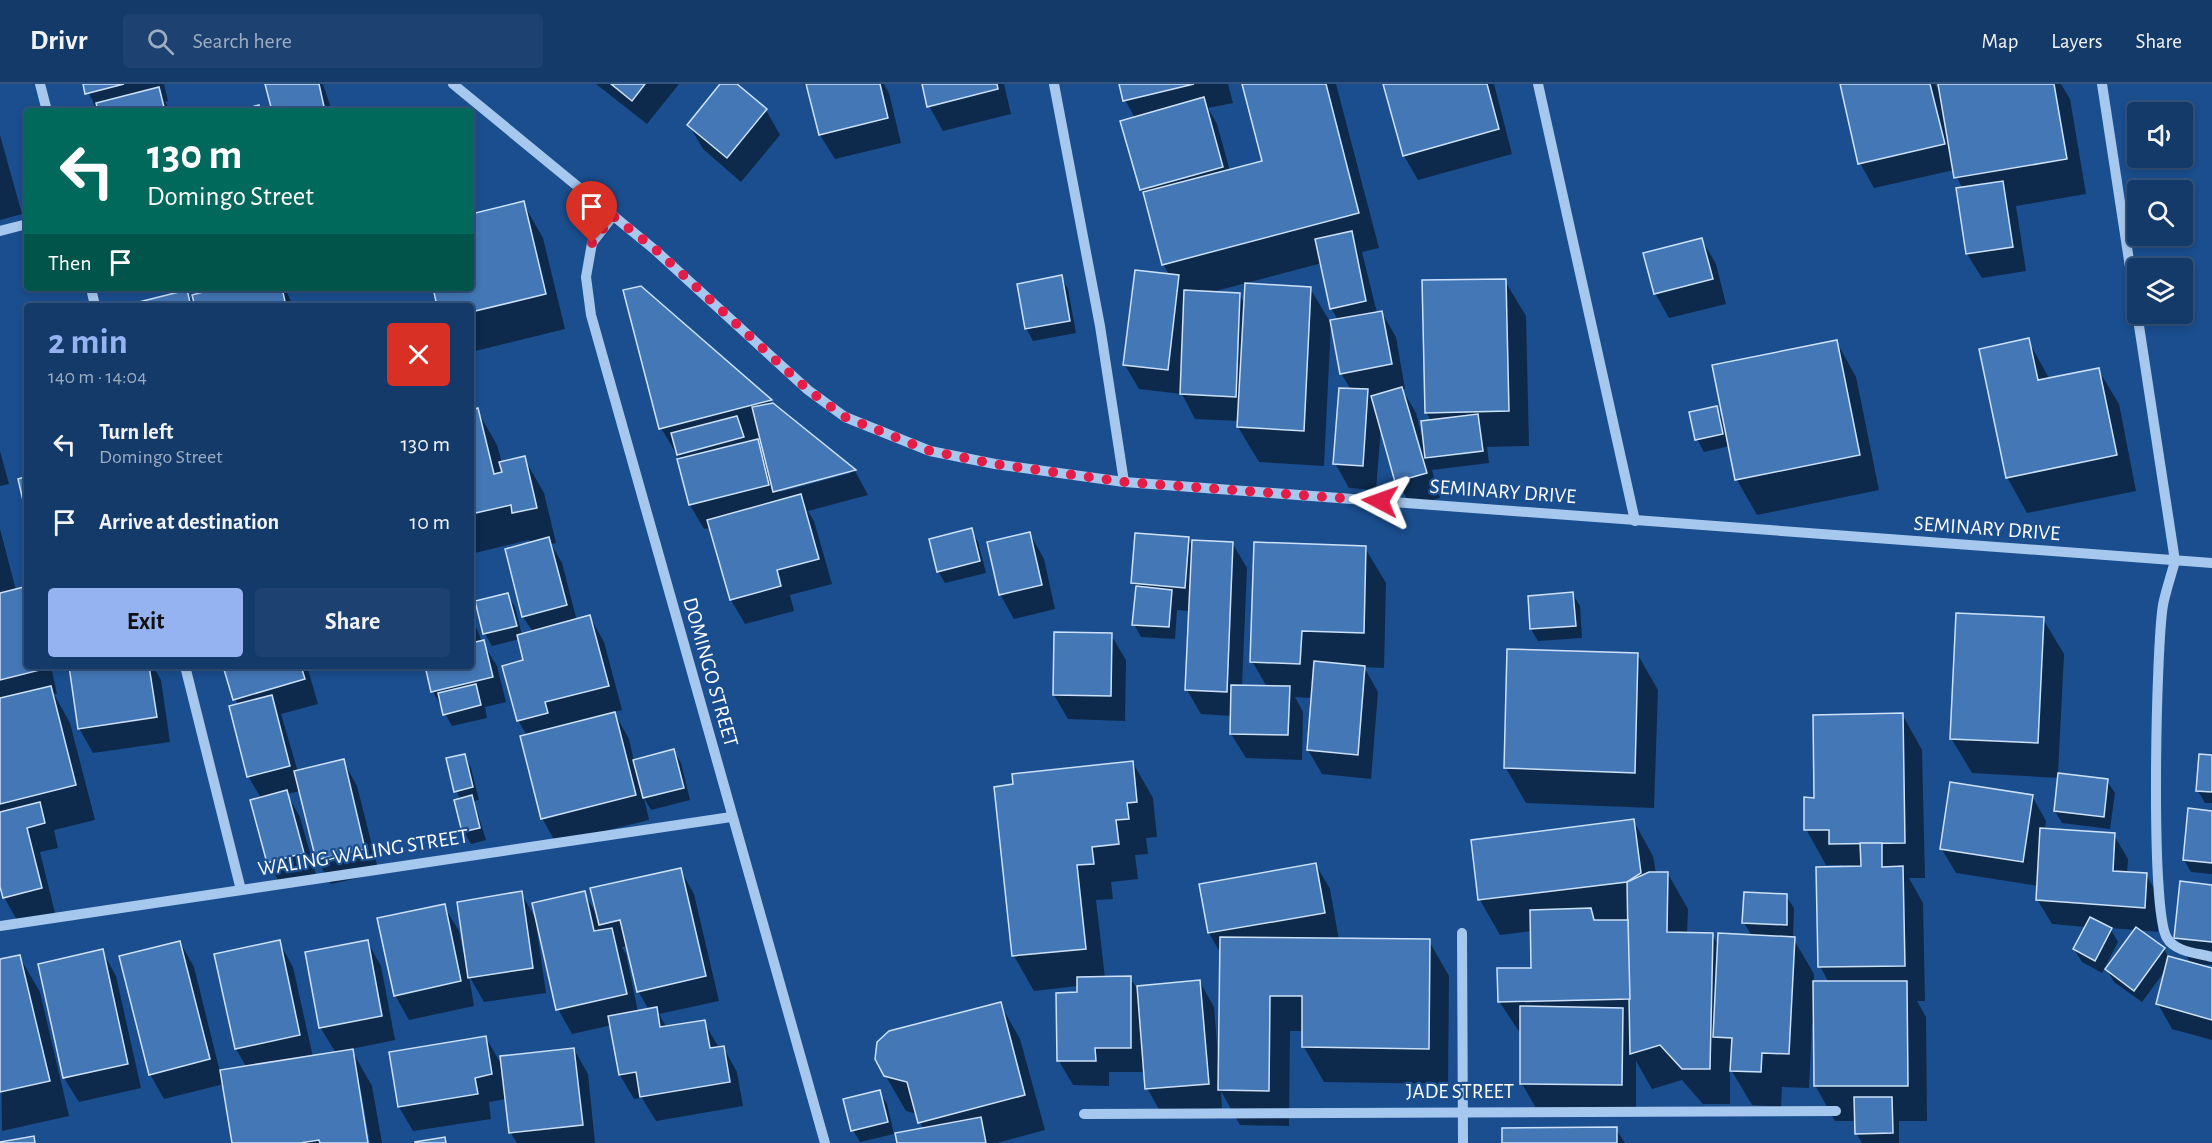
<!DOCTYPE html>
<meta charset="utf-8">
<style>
:root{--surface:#143a6a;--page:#1d4170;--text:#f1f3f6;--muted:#9dadc1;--line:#33547e;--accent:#95b2f1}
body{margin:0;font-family:"Alegreya Sans",sans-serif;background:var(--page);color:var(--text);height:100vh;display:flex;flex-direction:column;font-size:22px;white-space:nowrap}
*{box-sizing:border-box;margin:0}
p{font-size:20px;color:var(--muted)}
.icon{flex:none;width:33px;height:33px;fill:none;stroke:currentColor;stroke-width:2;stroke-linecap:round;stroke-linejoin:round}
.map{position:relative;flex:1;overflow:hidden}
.panel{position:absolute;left:24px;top:219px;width:450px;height:366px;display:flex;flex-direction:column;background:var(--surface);border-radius:6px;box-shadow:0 3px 9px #0003,0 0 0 2px var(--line)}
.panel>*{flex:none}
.guide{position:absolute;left:24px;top:24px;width:450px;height:183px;border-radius:6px;box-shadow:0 3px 9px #0003,0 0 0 2px var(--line);background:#00695c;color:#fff;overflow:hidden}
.buttons{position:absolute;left:2127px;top:18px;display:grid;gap:12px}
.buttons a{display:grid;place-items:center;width:66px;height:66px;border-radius:6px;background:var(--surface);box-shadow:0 3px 9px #0003,0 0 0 2px var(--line);font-size:30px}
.pin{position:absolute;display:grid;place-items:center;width:51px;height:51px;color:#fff;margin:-62px -26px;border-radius:50% 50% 50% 0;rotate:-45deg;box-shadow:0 0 6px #0007}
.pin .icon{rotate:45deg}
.me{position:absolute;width:66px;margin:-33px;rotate:274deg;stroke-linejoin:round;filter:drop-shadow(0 0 4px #0008)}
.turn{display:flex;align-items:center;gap:21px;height:126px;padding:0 24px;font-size:27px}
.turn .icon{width:78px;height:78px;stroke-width:2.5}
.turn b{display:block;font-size:42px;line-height:51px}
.then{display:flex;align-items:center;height:57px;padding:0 24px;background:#0003;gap:12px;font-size:22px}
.round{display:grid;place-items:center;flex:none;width:63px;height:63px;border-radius:6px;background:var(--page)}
.head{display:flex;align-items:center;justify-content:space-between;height:102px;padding:0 24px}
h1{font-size:36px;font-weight:600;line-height:45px;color:var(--accent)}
.button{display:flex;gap:12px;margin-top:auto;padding:12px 24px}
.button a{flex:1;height:69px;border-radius:6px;background:var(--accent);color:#111;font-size:24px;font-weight:600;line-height:69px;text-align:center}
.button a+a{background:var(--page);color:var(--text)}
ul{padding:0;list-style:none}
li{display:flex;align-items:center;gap:18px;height:78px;padding:0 24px}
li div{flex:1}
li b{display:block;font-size:22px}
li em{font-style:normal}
header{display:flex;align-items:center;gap:36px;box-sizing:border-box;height:84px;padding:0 30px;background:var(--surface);border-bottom:2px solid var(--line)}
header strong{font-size:28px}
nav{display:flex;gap:33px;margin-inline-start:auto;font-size:21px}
.search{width:420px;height:54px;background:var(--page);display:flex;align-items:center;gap:15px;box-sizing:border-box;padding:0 21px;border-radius:6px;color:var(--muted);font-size:22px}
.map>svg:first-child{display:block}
</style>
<header>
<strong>Drivr</strong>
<div class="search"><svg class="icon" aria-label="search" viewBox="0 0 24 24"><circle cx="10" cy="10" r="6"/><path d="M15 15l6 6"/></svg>Search here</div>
<nav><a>Map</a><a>Layers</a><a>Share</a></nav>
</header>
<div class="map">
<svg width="2212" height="1059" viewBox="0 0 2212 1059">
<rect width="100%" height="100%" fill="#1a4e8e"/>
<g fill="#0007" fill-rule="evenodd">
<path d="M85 0H164L168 17 165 18 171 27H97Z"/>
<path d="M267 0H323L332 27H273Z"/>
<path d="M596 0H679L647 40Z"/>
<path d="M722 0H735L766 26 780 51 741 98 703 65 689 41Z"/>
<path d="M804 0H884L889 9 901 59 835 75 820 51 810 10Z"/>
<path d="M923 0H1004L1011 30 943 47 929 22Z"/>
<path d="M1121 0H1228L1233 19 1208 24 1217 40 1230 87 1264 78 1244 0H1336L1379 164 1362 168 1377 229H1382L1396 253 1405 305H1402L1416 329 1422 352 1431 337 1426 328 1505 197 1526 232 1529 362 1487 363 1489 379 1432 386 1440 414 1411 422 1397 397 1381 343 1376 406 1349 404 1335 379 1351 306 1341 289 1331 238 1324 382 1259 378 1238 343 1239 337 1195 335 1182 310 1139 305 1125 281 1170 192 1163 180 1147 115 1141 106 1122 38 1135 34 1125 16ZM1322 179 1331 224 1338 236 1330 238 1310 204 1245 220 1239 210 1212 208Z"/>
<path d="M1384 0H1494L1512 70 1418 96 1404 72Z"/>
<path d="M1846 0H1935L1940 9 1939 0H2061L2070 15 2086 110 2016 122 2026 187 1982 194 1967 170 1962 104 1954 86 1874 104 1860 79Z"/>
<path d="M0 51 22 130 0 136Z"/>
<path d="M523 119 543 154 565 245 471 268V222H439L434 204H471V131Z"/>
<path d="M1702 156 1716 180 1726 220 1669 234 1655 209Z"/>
<path d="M1061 193 1068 205 1076 249 1033 257 1026 244Z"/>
<path d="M641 203 772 320 855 387 868 411 808 427 814 437 832 500 790 511 794 527 745 540 731 516 711 444 704 445 690 421 680 376 661 344ZM762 358 764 369 758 359ZM850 386 851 389 780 408V405Z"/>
<path d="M225 204H285L293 222H196Z"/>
<path d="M186 207 195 222H128Z"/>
<path d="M383 219 385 222H370Z"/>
<path d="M2028 256 2050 296 2098 285 2119 320 2136 407 2027 429 2007 393Z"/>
<path d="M1836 257 1856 293 1879 406 1757 431 1737 396 1730 362 1704 368 1697 355 1716 323 1724 338Z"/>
<path d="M477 326 497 361 502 379 524 374 544 409 556 459 551 460 562 479 577 537 590 533 604 558 622 626 614 628 629 655 634 677 674 667 681 679 690 716 651 726 644 714 649 736 556 759 542 734 527 652 518 636 525 577 520 555 492 562 485 550 477 518 508 511 515 523 522 551 533 548 523 533 531 459 529 456 471 470V327Z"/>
<path d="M0 367 9 400 0 402Z"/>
<path d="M0 445 16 506 23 505 27 511V582H51L57 610H54L70 639 95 736 54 746 58 764 40 768 55 829 18 838 4 813 0 797Z"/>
<path d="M971 446 978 458 986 489 945 499 938 487Z"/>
<path d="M1030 450 1044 475 1055 525 1014 535 1000 510Z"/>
<path d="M1188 455 1193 462 1233 460 1247 484 1242 602 1267 603 1252 577 1365 464 1386 499 1384 584 1364 583 1378 608 1371 695 1322 690 1308 666 1312 614 1295 613 1303 628 1302 676 1246 674 1231 650 1232 632 1201 630 1187 606 1190 527 1177 526 1175 555 1141 553 1134 540 1137 506 1133 499Z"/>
<path d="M1572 509 1580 522 1582 554 1538 557 1531 545Z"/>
<path d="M471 530 482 558 497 582 506 618 485 623 487 634 452 642 433 608 426 582H471Z"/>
<path d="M2043 535 2064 570 2058 690 2107 697 2115 709 2110 745 2062 739 2055 727 2059 694 1972 689 1951 654Z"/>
<path d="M1111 551 1126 576 1125 637 1068 635 1054 611Z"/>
<path d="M1638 571 1658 606 1654 724 1526 719 1506 684Z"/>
<path d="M68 582H153L161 596 170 658 93 669 79 644 71 588Z"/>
<path d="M224 582H307L318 620 281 630 298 688 343 677 357 702 379 789 331 800 317 776 300 707 287 710 300 733 317 794 282 803 268 779 252 717 261 714 248 692 238 622Z"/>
<path d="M1902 630 1922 666 1925 794H1909L1923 819 1925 917H1917L1926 933 1927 1037H1899V1059H1862L1856 1049V1037H1835L1815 1001V940H1812L1809 1004 1782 1003 1781 1023 1752 1021 1730 984V1020H1703L1682 996 1652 1005 1636 977V1026L1536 1024 1522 1000V952L1499 917 1532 885V847L1500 851 1480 816 1472 757 1633 736 1653 772 1656 789 1668 790 1688 825 1687 850H1712L1719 863 1752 852 1744 839 1786 812 1794 824 1793 854 1814 890V899H1829L1820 882 1845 784 1843 781H1826L1806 745 1816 715Z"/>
<path d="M464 671 471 684 479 716 474 717 486 756 471 760 464 748 460 716 447 676Z"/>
<path d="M2212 672V719H2205L2198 707Z"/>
<path d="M1133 679 1153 714 1157 753 1146 754 1148 770 1135 771 1138 795 1111 798 1113 815 1096 816 1105 894H1130L1136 903 1200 898 1214 923 1218 972H1220L1221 870 1209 849 1201 802 1316 781 1330 805 1339 856 1429 857 1449 892 1448 1000 1324 998 1304 963V947H1290L1289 1042 1240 1041 1221 1007 1222 1024 1161 1029 1147 1004 1146 988H1109V1002L1073 1001 1059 977 1078 902 1034 907 1014 872Z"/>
<path d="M2032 712 2046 737 2045 746 2114 751 2128 775 2127 789 2146 790 2160 815 2158 848 2137 846 2164 865 2169 874 2191 880 2175 853 2212 802V881L2193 880 2212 886V956L2172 945 2158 920 2167 884 2142 918 2114 898 2107 886 2136 846 2110 844 2118 858 2102 889 2082 878 2074 865 2086 843 2052 840 2037 815 2038 802 1956 789 1941 764Z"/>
<path d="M2212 728V790L2191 788 2184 776Z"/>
<path d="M680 785 694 810 719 917 659 930 667 944 704 938 719 964 723 963 737 988 743 1022 656 1037 642 1014 634 1015 620 991 612 941 572 950 558 925 538 840H536L546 909 484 918 469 892 474 922 409 936 395 911 444 822 459 847 463 869 521 809 537 837 584 809 597 831ZM628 862 638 907 649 926 638 928 626 870 622 863Z"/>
<path d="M367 857 381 882 395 956 351 965 372 1002 382 1059H370L360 1002H357L367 1059H234L224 1000 164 1015 150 990 180 858 194 883 220 988 247 984 236 965 279 858 293 883 313 973 336 969 320 943Z"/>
<path d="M102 867 116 892 141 1004 79 1018 64 994 39 881Z"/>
<path d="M19 872 40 908 69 1032 2 1047 0 877Z"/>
<path d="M1000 920 1020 955 1045 1046 997 1059H899L923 1045 917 1030 906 1027 876 975Z"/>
<path d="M486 954 503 983 574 965 588 990 595 1059H517L510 1048 506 1015 489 1018 491 1035 413 1047 399 1023Z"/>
<path d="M879 1008 887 1020 894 1050 860 1058 853 1046Z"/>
<path d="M1616 1045 1625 1059H1504Z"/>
</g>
<g fill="#4377b6" stroke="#cde2fa" stroke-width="1.5">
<path d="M83 0H124L85 10Z"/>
<path d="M265 0H319L325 27H272Z"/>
<path d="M611 0H645L632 17Z"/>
<path d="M720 0H737L767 25 727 74 687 41Z"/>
<path d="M806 0H880L888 34 819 51Z"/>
<path d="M922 0H997L998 5 927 23Z"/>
<path d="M1119 0H1194L1123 17Z"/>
<path d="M1242 0H1326L1359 129 1162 181 1143 108 1262 77Z"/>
<path d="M1383 0H1487L1499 45 1403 72Z"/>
<path d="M1840 0H1930L1945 60 1858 80Z"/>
<path d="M1938 0H2054L2067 75 1954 94Z"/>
<path d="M159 3 165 27H98L96 19Z"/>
<path d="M1204 13 1223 83 1140 106 1120 37Z"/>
<path d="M259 21 260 27H236Z"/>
<path d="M2003 97 2013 163 1966 170 1956 104Z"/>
<path d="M524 117 546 210 471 228V222H437L433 204H471V130Z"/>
<path d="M1352 147 1366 217 1330 225 1315 155Z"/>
<path d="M1702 154 1713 195 1654 210 1643 169Z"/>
<path d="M1135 186 1179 191 1168 286 1123 281Z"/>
<path d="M1062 191 1070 237 1025 245 1017 200Z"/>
<path d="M1506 195 1509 327 1425 329 1422 196Z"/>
<path d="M1245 199 1311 203 1304 347 1237 343Z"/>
<path d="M641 202 772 316 659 345 623 206Z"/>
<path d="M218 204H282L286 222H195L192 211Z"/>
<path d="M187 206 191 222H123Z"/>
<path d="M1184 206 1240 209 1236 313 1180 310Z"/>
<path d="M1382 227 1392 280 1340 290 1330 236Z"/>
<path d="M2029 254 2038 296 2099 284 2117 371 2006 394 1979 265Z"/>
<path d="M1837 256 1860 371 1735 396 1712 281Z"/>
<path d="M1402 303 1427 389 1395 398 1371 312Z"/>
<path d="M1339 304 1368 305 1363 382 1333 380Z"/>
<path d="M773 319 856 386 773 408 752 323Z"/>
<path d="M1717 322 1723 350 1695 356 1689 328Z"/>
<path d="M478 324 494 390 502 388 499 378 525 372 537 424 512 429 511 421 471 430V326Z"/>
<path d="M1478 330 1483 367 1425 374 1421 337Z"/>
<path d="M737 332 744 353 677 371 671 349Z"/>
<path d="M758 355 769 401 689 421 677 375Z"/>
<path d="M27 392V434L18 395Z"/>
<path d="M801 410 819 475 777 486 781 502 730 516 707 436Z"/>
<path d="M972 444 980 477 937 488 929 455Z"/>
<path d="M1030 448 1042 501 999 511 987 458Z"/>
<path d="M1135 449 1189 453 1185 504 1131 499Z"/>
<path d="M549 453 567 521 522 533 505 465Z"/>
<path d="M1192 456 1233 458 1227 608 1185 606Z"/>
<path d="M1254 458 1366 462 1364 549 1302 547 1300 580 1250 578Z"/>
<path d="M1136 502 1172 506 1169 543 1132 541Z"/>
<path d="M24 503 27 515V582H44V585L0 596V509Z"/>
<path d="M1573 508 1576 542 1530 545 1528 512Z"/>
<path d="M508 509 517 542 483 550 475 517Z"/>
<path d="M1956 529 2044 533 2038 659 1950 655Z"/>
<path d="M590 531 609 602 545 618 548 629 517 637 502 582 523 576 517 551Z"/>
<path d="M1054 548 1112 549 1111 612 1053 611Z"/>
<path d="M484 556 493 593 431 608 425 582H471V559Z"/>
<path d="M1507 565 1638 569 1635 689 1504 684Z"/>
<path d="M1314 577 1365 582 1358 671 1307 666Z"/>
<path d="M69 582H149L157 633 78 645Z"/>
<path d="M223 582H301L305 595 233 616Z"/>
<path d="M476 600 481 621 443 631 438 609Z"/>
<path d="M1231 601 1290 602 1288 651 1230 650Z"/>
<path d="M51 602 76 701 0 720V614Z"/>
<path d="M272 611 290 682 247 693 229 622Z"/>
<path d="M615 628 636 711 541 735 520 652Z"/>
<path d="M1903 629 1905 759 1829 760V746H1804V713L1814 714 1813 631Z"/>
<path d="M674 665 684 704 643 714 633 676Z"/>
<path d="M465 670 473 703 454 708 446 674Z"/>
<path d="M2199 670 2212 671V708L2196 707Z"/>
<path d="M344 675 365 765 316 776 294 687Z"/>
<path d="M1133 677 1137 718 1127 719 1129 735 1116 736 1119 760 1092 763 1094 780 1077 781 1086 865 1012 872 994 703 1013 700 1012 690Z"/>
<path d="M2058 689 2108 695 2104 733 2054 727Z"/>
<path d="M1950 698 2033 711 2023 778 1940 765Z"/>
<path d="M287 706 304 769 267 779 250 716Z"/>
<path d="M472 711 480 744 462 748 454 716Z"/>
<path d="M40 718 45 739 27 744 42 804 3 814 0 803V728Z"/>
<path d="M2188 724 2212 727V779L2183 776Z"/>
<path d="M1634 735 1641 789 1627 798 1478 816 1471 756Z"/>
<path d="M2040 744 2115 749 2113 787 2147 789 2145 824 2036 816Z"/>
<path d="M1860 759H1882V783L1903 782 1905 882 1818 883 1816 783 1861 782Z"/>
<path d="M1316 779 1325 829 1208 849 1199 800Z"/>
<path d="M681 784 706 892 637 908 620 836 599 841 590 804Z"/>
<path d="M1649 788H1668L1667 848 1713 849 1710 985H1682L1660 961 1630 970 1627 798Z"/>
<path d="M2180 797 2212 801V858L2174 854Z"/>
<path d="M522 807 533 884 468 894 457 818Z"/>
<path d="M585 807 594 847 612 844 627 910 556 926 532 819Z"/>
<path d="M1744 808 1787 810V841L1742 839Z"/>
<path d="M445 820 461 897 394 912 377 834Z"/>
<path d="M1591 824 1594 836H1628L1630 915 1498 918 1497 884H1531L1530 826Z"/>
<path d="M2090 833 2112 844 2095 877 2073 865Z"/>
<path d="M2136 843 2165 864 2134 907 2105 885Z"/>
<path d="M1718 849 1795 853 1789 970 1762 969 1761 988 1730 987 1732 954 1713 953Z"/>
<path d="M1220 853 1430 855 1429 965 1302 963V912H1270L1269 1007 1218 1006Z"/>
<path d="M280 856 300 951 235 965 214 870Z"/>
<path d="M368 856 382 932 319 944 305 868Z"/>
<path d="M180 857 210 975 149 991 119 872Z"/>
<path d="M103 865 128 980 63 994 38 880Z"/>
<path d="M20 871 50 997 0 1008V875Z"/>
<path d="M2168 872 2212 884V936L2156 920Z"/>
<path d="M1131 892V964H1095L1096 977H1057L1056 909 1077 908V893Z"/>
<path d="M1200 896 1209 1000 1145 1005 1137 902Z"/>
<path d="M1813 897H1907L1908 1002H1814Z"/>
<path d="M1001 918 1025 1011 918 1039 907 998 884 992 875 975 877 958 889 947Z"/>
<path d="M1520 922 1623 924 1622 1001 1520 1000Z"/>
<path d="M657 923 660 943 705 936 710 964 724 962 730 998 640 1013 636 988 619 991 608 932Z"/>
<path d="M486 952 492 990 475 994 478 1010 398 1023 389 968Z"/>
<path d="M574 964 583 1041 509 1049 500 972Z"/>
<path d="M353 965 368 1059H320L319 1056 300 1059H232L220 986Z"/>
<path d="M880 1006 888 1038 851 1047 843 1015Z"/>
<path d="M1854 1013H1892L1893 1049 1855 1050Z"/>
<path d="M981 1033 986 1059H897L895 1049Z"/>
<path d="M1617 1043V1059H1502V1044Z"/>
<path d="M34 1052 35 1059H0V1058Z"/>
<path d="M445 1053 446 1059H415V1058Z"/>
</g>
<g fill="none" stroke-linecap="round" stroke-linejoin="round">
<g stroke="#a7c8ee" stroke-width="10">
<path d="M40 0 47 27"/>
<path d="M453 0 655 166 808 306 845 333 930 367 995 380 1124 398 2212 479"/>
<path d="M1054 0 1100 242 1124 398"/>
<path d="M1538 0 1635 437"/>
<path d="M2102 0 2175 477C2171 492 2166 506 2163 521 2156 563 2150 828 2167 854 2175 868 2198 869 2212 873"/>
<path d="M613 132 592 159 586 193 591 231 825 1059"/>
<path d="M0 147 27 140"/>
<path d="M91 204 95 222"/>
<path d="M185 582 241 806"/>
<path d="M0 842 731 733"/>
<path d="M1462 849 1463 1059"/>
<path d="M1084 1030 1836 1027"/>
</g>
</g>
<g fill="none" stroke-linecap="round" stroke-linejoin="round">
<path stroke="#e11d48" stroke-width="10" stroke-dasharray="0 18" d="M592 159 613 132 655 165 808 306 845 333 930 367 995 380 1124 398 1380 417"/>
</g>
<g text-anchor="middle" stroke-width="4.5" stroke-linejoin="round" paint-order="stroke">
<g font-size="21" fill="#fff" stroke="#1a4e8e">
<text transform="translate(1503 407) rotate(4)" y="7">SEMINARY DRIVE</text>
<text transform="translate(1987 444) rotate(4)" y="7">SEMINARY DRIVE</text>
<text transform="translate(711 588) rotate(74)" y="7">DOMINGO STREET</text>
<text transform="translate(363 768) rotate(-9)" y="7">WALING-WALING STREET</text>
<text x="1460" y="1014">JADE STREET</text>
</g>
</g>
</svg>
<div class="buttons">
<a><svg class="icon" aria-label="sound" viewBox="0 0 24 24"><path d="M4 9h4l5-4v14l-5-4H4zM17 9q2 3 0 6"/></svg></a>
<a><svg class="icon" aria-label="search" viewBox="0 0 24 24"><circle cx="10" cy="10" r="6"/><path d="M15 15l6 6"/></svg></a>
<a><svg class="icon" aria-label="layers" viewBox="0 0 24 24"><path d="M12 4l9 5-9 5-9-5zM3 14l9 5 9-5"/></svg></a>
</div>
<div class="pin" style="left:592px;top:159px;background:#d93025"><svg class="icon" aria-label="arrive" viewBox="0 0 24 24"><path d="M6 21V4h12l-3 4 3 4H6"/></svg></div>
<svg class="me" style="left:1380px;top:417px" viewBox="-20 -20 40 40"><path d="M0-17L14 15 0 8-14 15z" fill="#e11d48" stroke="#fff" stroke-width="4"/></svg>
<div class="guide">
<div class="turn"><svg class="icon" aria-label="left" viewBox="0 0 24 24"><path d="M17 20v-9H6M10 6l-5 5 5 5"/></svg><div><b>130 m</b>Domingo Street</div></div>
<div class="then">Then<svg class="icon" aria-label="arrive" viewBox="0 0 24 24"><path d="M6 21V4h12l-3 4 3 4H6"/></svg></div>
</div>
<section class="panel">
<div class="head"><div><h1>2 min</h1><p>140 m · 14:04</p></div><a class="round" style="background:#d93025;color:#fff"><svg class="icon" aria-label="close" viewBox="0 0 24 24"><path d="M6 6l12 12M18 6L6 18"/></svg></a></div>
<ul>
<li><svg class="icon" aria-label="left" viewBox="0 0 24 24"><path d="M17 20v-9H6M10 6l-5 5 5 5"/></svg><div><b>Turn left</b><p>Domingo Street</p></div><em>130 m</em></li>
<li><svg class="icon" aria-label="arrive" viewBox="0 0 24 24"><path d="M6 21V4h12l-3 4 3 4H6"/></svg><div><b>Arrive at destination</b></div><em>10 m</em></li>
</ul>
<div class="button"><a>Exit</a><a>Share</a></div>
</section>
</div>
